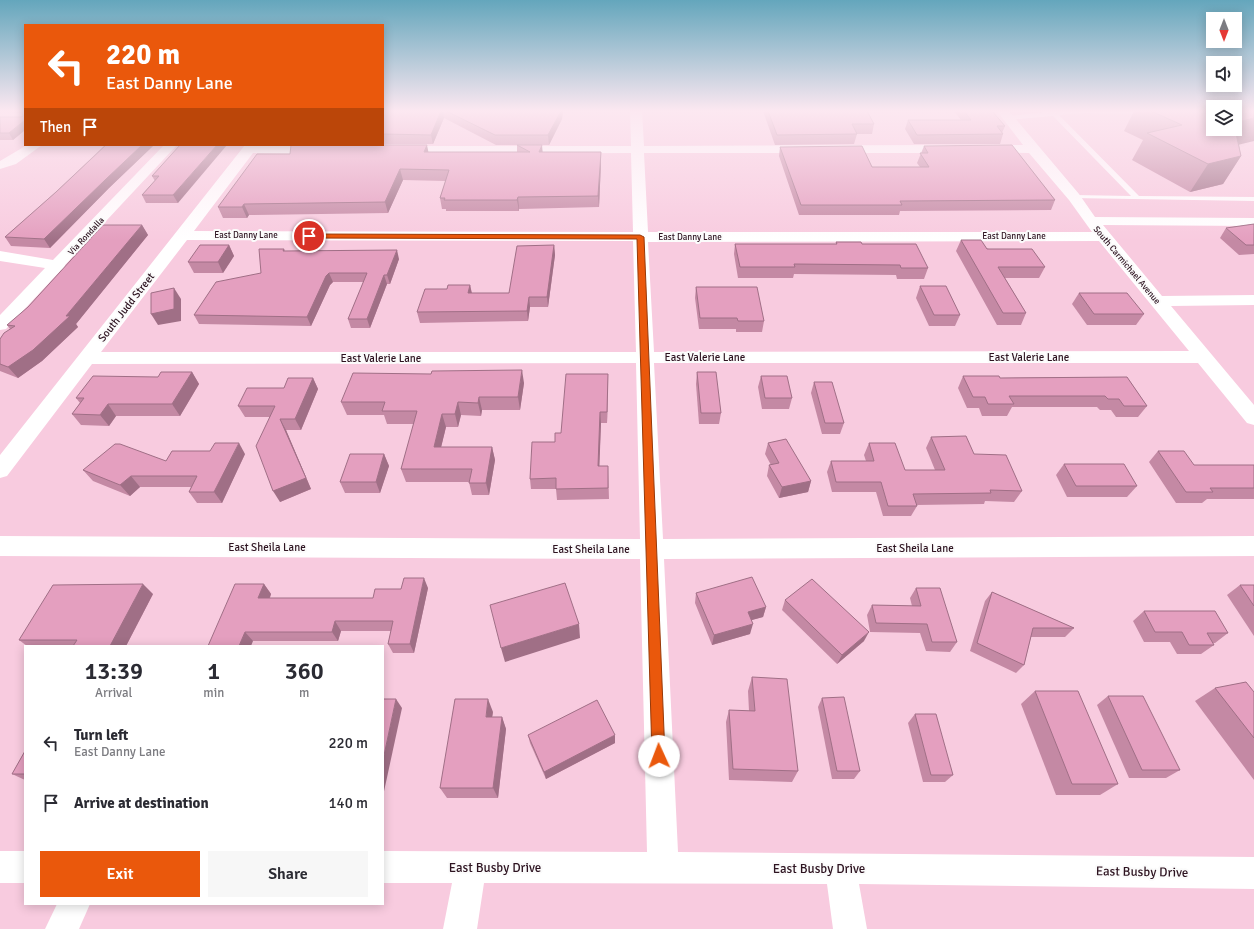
<!DOCTYPE html>
<style>
:root{--surface:#fff;--page:#f7f7f7;--text:#2b2b33;--muted:#7c7c81;--accent:#ea580c}
body{margin:0;font-family:Signika,sans-serif;background:var(--page);color:var(--text);height:100vh;display:flex;flex-direction:column;font-size:15px;white-space:nowrap}
*{box-sizing:border-box;margin:0}
p{font-size:13px;color:var(--muted)}
.icon{flex:none;width:22px;height:22px;fill:none;stroke:currentColor;stroke-width:2;stroke-linecap:round;stroke-linejoin:round}
.map{position:relative;flex:1;overflow:hidden}
.panel{position:absolute;left:24px;top:645px;width:360px;height:260px;display:flex;flex-direction:column;background:var(--surface);border-radius:0px;box-shadow:0 2px 10px #0003}
.panel>*{flex:none}
.banner{position:absolute;left:24px;top:24px;width:360px;height:122px;border-radius:0px;box-shadow:0 2px 10px #0003;background:#ea580c;color:#fff;overflow:hidden}
.needle{width:26px;rotate:180deg}
.controls{position:absolute;left:1206px;top:12px;display:grid;gap:8px}
.controls a{display:grid;place-items:center;width:36px;height:36px;border-radius:0px;background:var(--surface);box-shadow:0 2px 10px #0003;font-size:20px}
.pin{position:absolute;display:grid;place-items:center;width:34px;height:34px;color:#fff;margin:-17px;border:2px solid #fff;border-radius:50%;box-shadow:0 1px 4px #0007}
.me{position:absolute;width:44px;margin:-22px;rotate:358deg;stroke-linejoin:round;filter:drop-shadow(0 0 3px #0008)}
.turn{display:flex;align-items:center;gap:14px;height:84px;padding:0 16px;font-size:18px}
.turn .icon{width:52px;height:52px;stroke-width:2.5}
.turn b{display:block;font-size:28px;line-height:34px}
.then{display:flex;align-items:center;height:38px;padding:0 16px;background:#0003;gap:8px;font-size:15px}
.eta{display:flex;justify-content:space-evenly;align-items:center;height:68px;text-align:center}
.eta b{font-size:24px;font-weight:600;line-height:28px}
.button{display:flex;gap:8px;margin-top:auto;padding:8px 16px}
.button a{flex:1;height:46px;border-radius:0px;background:var(--accent);color:#fff;font-size:16px;font-weight:600;line-height:46px;text-align:center}
.button a+a{background:var(--page);color:var(--text)}
ul{padding:0;list-style:none}
li{display:flex;align-items:center;gap:12px;height:60px;padding:0 16px}
li div{flex:1}
li b{display:block;font-size:15px}
li em{font-style:normal}
.map>svg:first-child{display:block}
</style>
<div class="map">
<svg width="1254" height="929" viewBox="0 0 1254 929">
<rect width="100%" height="100%" fill="#f8cbdf"/>
<g fill="none" stroke-linecap="round" stroke-linejoin="round">
<path fill="#fff" fill-rule="evenodd" d="M1054 111H1149V113L1147 114 1084 113 1059 115 1139 196 1254 197V201L1072 198V196L1074 195 1131 196 1053 116 1009 120 1006 118 1009 116Z"/>
<g fill="#fff" fill-rule="evenodd">
<path d="M630 111H642L644 146 950 145 955 146 956 149 955 152 950 153H644L648 232H1092L1069 200 1029 153 982 152 981 149 982 146 987 145H1023L997 111H1009L1079 194 1095 217 1254 218V226L1103 225 1162 296 1254 295V305L1171 306 1254 405V425L1247 423 1198 363H654L663 539 1254 536V556L664 559 678 852 1254 857V889L859 884 867 929H833L827 884 484 883 477 929H443L452 883H383V851L647 852 640 559 0 556V536L640 539 636 363 92 364 7 476 0 478V455L245 145 320 146 325 147 326 150 325 153 320 154 253 153 194 231 633 232 631 153 399 154 394 153 393 150 394 147 399 146H631ZM187 240 633 241 636 352H101ZM1099 241 1189 351 654 352 648 242Z"/>
<path d="M27 145H42L16 164 0 169V161Z"/>
<path d="M164 145H177L65 265 64 269 61 270 6 329 0 330V315L45 268 0 261V251L53 260Z"/>
<rect x="0" y="851" width="25" height="32"/>
<path d="M57 904H90L79 929H45Z"/>
</g>
</g>
<g fill="#c489a4">
<path d="M0 111H25V130L13 140H0V117H21L23 116 22 113 0 112Z"/>
<path d="M383 111H563L562 119 549 145H496L444 118 433 144H383Z"/>
<path d="M763 111H867L874 124 872 134H857L854 144 775 145Z"/>
<path d="M954 111H992L1005 126 1002 133 1003 134 1000 144H914L905 129 908 120H961Z"/>
<path d="M1134 111H1213L1235 129V111H1254L1239 145 1241 156 1223 184 1190 192 1132 160 1143 140 1124 131Z"/>
<path d="M69 145H154L109 188 50 248 11 246 5 237 56 192 105 145Z"/>
<path d="M180 145 178 203H146L142 195 155 181 152 176Z"/>
<path d="M517 145 543 152H601V163L599 207 519 209V211H446V209H442L440 198 446 181 403 180 388 213 249 215 247 218H223L218 207 290 154 428 152H517Z"/>
<path d="M924 146 1055 200 1051 210 900 211 899 215H799L779 156 780 147 872 167H920L917 163Z"/>
<path d="M1254 224V254L1239 255 1220 238 1226 228Z"/>
<path d="M142 225 148 235 76 324 78 327 42 361 18 378 0 371V339L10 329 7 325Z"/>
<path d="M961 240 1045 267 1039 278H1005L1026 313 1021 325H997L956 251Z"/>
<path d="M836 242 862 244 928 268 924 279H897L896 275 794 274 793 278H738L734 254 735 244H836Z"/>
<path d="M229 245 234 256 223 273H194L188 262Z"/>
<path d="M554 245 555 255 548 307H530L528 321 420 323 417 312 447 289 470 285 472 293H509Z"/>
<path d="M284 249 285 251 399 259 390 284H387L370 328H351L348 319 364 282H333L330 285 311 326 199 324 194 315 261 273Z"/>
<path d="M920 286 960 315 955 326H929L916 298Z"/>
<path d="M696 287 764 321 762 332H736V329H699L695 298Z"/>
<path d="M1079 293 1144 314 1136 325H1087L1072 304Z"/>
<path d="M192 372 199 384 180 416H116L109 426 81 425 72 414 80 403 76 398 158 377Z"/>
<path d="M697 372 721 413 719 424H699L696 384Z"/>
<path d="M608 374 607 423H601L599 466H608L609 499 557 500 556 489H531L530 479 555 442Z"/>
<path d="M761 376 792 398 789 409H762L758 387Z"/>
<path d="M963 376 1000 378 1127 377 1147 406 1138 417H1116L1111 410H1100L1097 407H1012L1007 416H982L979 408H967L958 388Z"/>
<path d="M313 378 318 389 301 430H286L311 489 280 502 270 417H245L238 406 284 388Z"/>
<path d="M814 382 844 423 840 434H822L811 393Z"/>
<path d="M524 383 520 410H482L481 416 461 415 458 427H446L441 447H492L495 460 489 495H472L469 482H406L401 469 414 424H387L384 415H347L341 402Z"/>
<path d="M931 437 974 454 1022 491 1014 502 985 501 984 504 916 505 917 506 911 516H883L876 492H832L827 472 831 461H866L864 455 869 443 905 470H935L926 448Z"/>
<path d="M768 443 811 481 808 492 779 498 767 476 769 465H771L765 454Z"/>
<path d="M1158 451 1194 465H1254V499H1207L1202 503H1176L1149 462Z"/>
<path d="M245 454 222 503H197L189 492 191 487H140L130 496 93 481 83 470 166 461Z"/>
<path d="M384 454 389 466 380 493H345L340 482Z"/>
<path d="M1064 464 1137 486 1127 497H1067L1056 475Z"/>
<path d="M264 584 271 594 270 598H373L428 588 414 653H393L388 644 391 631H341L338 641H253L208 646Z"/>
<path d="M1240 585H1254V636L1227 595Z"/>
<path d="M916 588 957 642 950 652 926 651 920 633 870 632 867 615 872 605 912 606 910 598Z"/>
<path d="M992 592 1074 628 1065 637H1031L1024 665 1016 673 970 651 985 601Z"/>
<path d="M696 593 766 607 763 617 751 620 750 634 712 645 695 603Z"/>
<path d="M153 594 126 646H27L19 640Z"/>
<path d="M785 600 864 641 837 664 782 610Z"/>
<path d="M1144 611 1228 633 1215 643H1213L1214 645 1201 654H1177L1170 642H1144L1133 621Z"/>
<path d="M752 677 798 771 792 782 729 780 726 722 729 710 749 711 748 691Z"/>
<path d="M1215 688 1254 692V780L1195 701Z"/>
<path d="M1035 691 1118 784 1100 795H1056L1021 704Z"/>
<path d="M1108 696 1180 770 1166 778H1129L1097 705Z"/>
<path d="M822 698 860 771 854 779H832L818 707Z"/>
<path d="M493 712 492 717H502L506 729 498 798H447L440 788Z"/>
<path d="M915 714 953 775 945 782H923L908 723Z"/>
<path d="M528 735 615 743 546 779 530 743Z"/>
<path d="M25 751V780L12 774Z"/>
</g>
<g fill="#a06f86">
<path d="M441 111H443L444 118 433 144 431 135Z"/>
<path d="M561 111H563L562 119 549 145 548 135Z"/>
<path d="M1254 118V141L1221 149 1235 129V126L1238 122Z"/>
<path d="M25 120V130L13 140 9 133Z"/>
<path d="M142 145H154L109 188 50 248 44 239 105 180Z"/>
<path d="M217 145H227L178 203 173 195Z"/>
<path d="M427 145 429 155 424 152Z"/>
<path d="M542 145 543 156 539 152Z"/>
<path d="M601 152V163L599 207 598 196Z"/>
<path d="M1241 156 1223 184 1190 192 1208 164Z"/>
<path d="M400 169 403 180 388 213 385 202Z"/>
<path d="M518 197 519 209V211L517 200Z"/>
<path d="M244 204 249 215 247 218 242 207Z"/>
<path d="M142 225 148 235 76 324 78 327 42 361 18 378 8 367 66 316Z"/>
<path d="M229 245 234 256 223 273 218 262Z"/>
<path d="M554 245 555 255 548 307 547 297Z"/>
<path d="M397 250 399 259 390 284 387 275Z"/>
<path d="M329 273 333 282 330 285 311 326 307 317 326 276Z"/>
<path d="M384 275 387 284 370 328 367 319Z"/>
<path d="M470 285 472 295 468 293Z"/>
<path d="M174 288 181 299V321L158 325 151 314Z"/>
<path d="M529 297 530 307 528 321 527 311Z"/>
<path d="M522 370 524 383 520 410 518 397Z"/>
<path d="M192 372 199 384 180 416 172 404Z"/>
<path d="M608 374V385L607 423V412Z"/>
<path d="M313 378 318 389 301 430 295 419Z"/>
<path d="M479 397 482 410 481 416 478 403Z"/>
<path d="M458 402 461 415 458 427 455 414Z"/>
<path d="M108 404 116 416 109 426 100 415Z"/>
<path d="M600 412 601 423 599 477 598 466Z"/>
<path d="M442 414 446 427 438 460 434 447Z"/>
<path d="M280 419 286 430 311 489 280 502 273 491Z"/>
<path d="M239 443 245 454 222 503 214 492Z"/>
<path d="M492 447 495 460 489 495 486 483Z"/>
<path d="M384 454 389 466 380 493 376 482Z"/>
<path d="M131 476 140 487 130 496 120 485Z"/>
<path d="M811 481 808 492 779 498 782 487Z"/>
<path d="M424 578 428 588 414 653 410 644Z"/>
<path d="M143 584 153 594 126 646H110Z"/>
<path d="M264 584 271 594 266 607 258 598Z"/>
<path d="M766 607 763 617 745 622 748 612Z"/>
<path d="M335 621 341 631 338 641 332 632Z"/>
<path d="M579 624 580 638 505 662 501 648Z"/>
<path d="M753 624 750 634 712 645 714 635Z"/>
<path d="M245 632 253 641 251 646H239Z"/>
<path d="M869 632 864 641 837 664 842 655Z"/>
<path d="M396 699 402 708 383 796V760Z"/>
<path d="M488 699 493 712 490 729 486 717Z"/>
<path d="M502 717 506 729 498 798 493 788Z"/>
<path d="M615 735V743L546 779 544 772Z"/>
</g>
<g fill="#e49fbf" stroke="#a06f86">
<path d="M22 111H25V120L9 133H0V117H21L23 116Z"/>
<path d="M383 111H441L431 135 383 134Z"/>
<path d="M446 111H561L548 135H495Z"/>
<path d="M768 111H867L874 124H852L857 134 777 135Z"/>
<path d="M964 111H992L1005 126H997L1003 134 917 135 908 120H971Z"/>
<path d="M1151 111H1213V129H1235L1241 156 1208 164 1147 133 1182 125Z"/>
<path d="M1235 111H1254V118L1238 122 1235 120Z"/>
<path d="M106 145H142L105 180 44 239 5 237 56 192Z"/>
<path d="M180 145H217L173 195H142L159 176H152Z"/>
<path d="M291 145H427L424 152H530L517 145H542L539 152H601L598 196 518 197 517 200H444L445 198H440L449 170 400 169 385 202 244 204 242 207H218L257 154H290Z"/>
<path d="M1012 145 1055 200 900 201 902 205H801L780 147 862 146 872 167H929L920 153H928L924 146Z"/>
<path d="M1254 224V245H1246L1226 228Z"/>
<path d="M103 225H142L66 316H70L33 350 8 367 0 364V339L4 333 15 326 7 325 28 307Z"/>
<path d="M961 240H981L987 249H1032L1045 267H998L1026 313H1003Z"/>
<path d="M836 242H861L862 244H916L928 268H901L900 265 794 264 795 267H740L735 244H837Z"/>
<path d="M200 245H229L218 262H188Z"/>
<path d="M554 245 547 297H529L527 311 417 312 425 289H447L448 285H470L468 293H509L517 246Z"/>
<path d="M259 249H284L283 251 397 250 387 275H384L367 319H348L367 273H329L326 276 307 317 194 315 216 282 261 273Z"/>
<path d="M920 286H946L960 315H934Z"/>
<path d="M696 287H757L764 321H738L737 318H700Z"/>
<path d="M174 288V309L151 314V293Z"/>
<path d="M1079 293H1127L1144 314H1094Z"/>
<path d="M522 370 518 397H479L478 403 458 402 455 414H442L434 447H492L486 483H469L472 469H401L417 411H382L385 402H341L353 373 431 374 432 371Z"/>
<path d="M161 372H192L172 404H108L100 415 72 414 84 398H76L93 376 158 377Z"/>
<path d="M697 372H716L721 413H701Z"/>
<path d="M566 374H608L607 412H600L598 466H608V488L556 489V478L530 479 532 442H555V433H561Z"/>
<path d="M761 376H787L792 398H765Z"/>
<path d="M963 376H999L1000 378 1127 377 1147 406H1124L1119 399H1108L1105 396H1009L1014 404H988L985 397H973Z"/>
<path d="M288 378H313L295 419H280L306 478 273 491 256 446 275 406H238L247 388H284Z"/>
<path d="M814 382H832L844 423H825Z"/>
<path d="M966 436 974 454 1006 455 1022 491 990 490 991 493 913 494 917 506H888L881 482H836L831 461H874L869 443H895L905 470H945L931 437Z"/>
<path d="M786 439 811 481 782 487 769 465 779 463 768 443Z"/>
<path d="M215 443H239L214 492H189L197 476H131L120 485 83 470 115 444H120L166 461 172 451H210Z"/>
<path d="M1158 451H1184L1194 465H1254V488H1210L1213 492H1186Z"/>
<path d="M350 454H384L376 482H340Z"/>
<path d="M1064 464H1124L1137 486H1076Z"/>
<path d="M752 577 766 607 748 612 753 624 714 635 696 593Z"/>
<path d="M404 578H424L410 644H388L393 621H335L332 632H245L239 646H208L235 584H264L258 598H373L375 589H401Z"/>
<path d="M812 579 869 632 842 655 785 600Z"/>
<path d="M565 583 579 624 501 648 490 605Z"/>
<path d="M143 584 110 646H73L77 640H19L53 585Z"/>
<path d="M1240 585H1254V606Z"/>
<path d="M916 588H940L957 642H932L927 624 876 623 872 605 921 606Z"/>
<path d="M992 592 1074 628H1033L1024 665 977 643Z"/>
<path d="M1144 611H1215L1228 633H1207L1214 645H1189L1182 632H1155Z"/>
<path d="M752 677 787 679 798 771 733 769 729 710 755 711Z"/>
<path d="M1246 682 1254 692V738L1215 688Z"/>
<path d="M1035 691H1078L1118 784H1072Z"/>
<path d="M1108 696H1143L1180 770H1142Z"/>
<path d="M844 697 860 771H837L822 698Z"/>
<path d="M383 699H396L383 760Z"/>
<path d="M455 699H488L486 717H502L493 788H440Z"/>
<path d="M597 700 615 735 544 772 528 735Z"/>
<path d="M915 714H936L953 775H931Z"/>
<path d="M25 751V774H12Z"/>
</g>
<linearGradient id="sky" x2="0" y2="1"><stop stop-color="#64a6bc"/><stop offset="0.46" stop-color="#fce8f1"/><stop offset="1" stop-color="#fce8f1" stop-opacity="0"/></linearGradient>
<rect width="1254" height="241" fill="url(#sky)"/>
<path fill="#ea580c" stroke="#983908" d="M306 234 640 235 644 237 665 756 663 760 659 762 654 760 652 756 637 239 309 238 305 236Z"/>
<g text-anchor="middle" stroke-width="4" stroke-linejoin="round" paint-order="stroke">
<g font-size="9" fill="#2d1320" stroke="#fbfbfb">
<text x="246" y="238">East Danny Lane</text>
<text transform="translate(86 236) rotate(-47)" y="3">Via Rondalla</text>
<text x="1014" y="239">East Danny Lane</text>
<text x="690" y="240">East Danny Lane</text>
<text transform="translate(1127 265) rotate(50)" y="3">South Carmichael Avenue</text>
</g>
<g font-size="11" fill="#2d1320" stroke="#fbfbfb">
<text transform="translate(126 307) rotate(-52)" y="4">South Judd Street</text>
<text x="705" y="361">East Valerie Lane</text>
<text x="1029" y="361">East Valerie Lane</text>
<text x="381" y="362">East Valerie Lane</text>
<text x="267" y="551">East Sheila Lane</text>
<text x="915" y="552">East Sheila Lane</text>
<text x="591" y="553">East Sheila Lane</text>
</g>
<g font-size="13" fill="#2d1320" stroke="#fbfbfb">
<text x="495" y="872">East Busby Drive</text>
<text x="819" y="873">East Busby Drive</text>
<text transform="translate(1142 871) rotate(1)" y="5">East Busby Drive</text>
</g>
</g>
</svg>
<div class="controls">
<a><svg class="needle" viewBox="-14 -14 28 28"><path d="M0-13l5 13h-10z" fill="#e53935"/><path d="M0 13l5-13h-10z" fill="#7c7c81"/></svg></a>
<a><svg class="icon" aria-label="sound" viewBox="0 0 24 24"><path d="M4 9h4l5-4v14l-5-4H4zM17 9q2 3 0 6"/></svg></a>
<a><svg class="icon" aria-label="layers" viewBox="0 0 24 24"><path d="M12 4l9 5-9 5-9-5zM3 14l9 5 9-5"/></svg></a>
</div>
<div class="pin" style="left:309px;top:236px;background:#d93025"><svg class="icon" aria-label="arrive" viewBox="0 0 24 24"><path d="M6 21V4h12l-3 4 3 4H6"/></svg></div>
<svg class="me" style="left:659px;top:756px" viewBox="-20 -20 40 40"><circle r="19" fill="#fff"/><path d="M0-13L10 11 0 6-10 11z" fill="#ea580c"/></svg>
<div class="banner">
<div class="turn"><svg class="icon" aria-label="left" viewBox="0 0 24 24"><path d="M17 20v-9H6M10 6l-5 5 5 5"/></svg><div><b>220 m</b>East Danny Lane</div></div>
<div class="then">Then<svg class="icon" aria-label="arrive" viewBox="0 0 24 24"><path d="M6 21V4h12l-3 4 3 4H6"/></svg></div>
</div>
<section class="panel">
<div class="eta">
<div><b>13:39</b><p>Arrival</p></div>
<div><b>1</b><p>min</p></div>
<div><b>360</b><p>m</p></div>
</div>
<ul>
<li><svg class="icon" aria-label="left" viewBox="0 0 24 24"><path d="M17 20v-9H6M10 6l-5 5 5 5"/></svg><div><b>Turn left</b><p>East Danny Lane</p></div><em>220 m</em></li>
<li><svg class="icon" aria-label="arrive" viewBox="0 0 24 24"><path d="M6 21V4h12l-3 4 3 4H6"/></svg><div><b>Arrive at destination</b></div><em>140 m</em></li>
</ul>
<div class="button"><a>Exit</a><a>Share</a></div>
</section>
</div>
